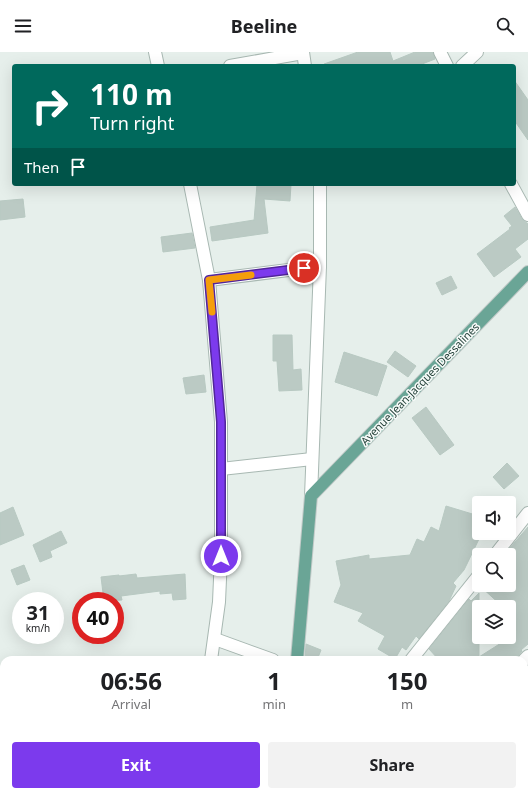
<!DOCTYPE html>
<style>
:root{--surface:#fff;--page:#f2f2f2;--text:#202124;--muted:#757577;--accent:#7c3aed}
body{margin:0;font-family:"Noto Sans",sans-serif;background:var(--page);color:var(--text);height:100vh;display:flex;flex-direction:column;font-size:15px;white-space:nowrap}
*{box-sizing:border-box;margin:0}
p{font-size:13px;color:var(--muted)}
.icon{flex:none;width:22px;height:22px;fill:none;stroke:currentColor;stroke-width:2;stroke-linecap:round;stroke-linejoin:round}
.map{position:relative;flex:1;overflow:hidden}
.sheet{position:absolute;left:0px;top:604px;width:528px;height:140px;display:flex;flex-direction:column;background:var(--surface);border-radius:12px 12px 0 0;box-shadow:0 4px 16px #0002}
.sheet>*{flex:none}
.top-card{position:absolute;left:12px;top:12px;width:504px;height:122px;border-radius:4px;box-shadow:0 4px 16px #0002;background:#00695c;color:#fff;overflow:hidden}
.buttons{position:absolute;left:472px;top:444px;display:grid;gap:8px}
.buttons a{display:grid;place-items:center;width:44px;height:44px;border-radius:4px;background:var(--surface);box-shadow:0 4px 16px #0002;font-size:20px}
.speed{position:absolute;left:12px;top:540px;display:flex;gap:8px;font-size:20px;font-weight:700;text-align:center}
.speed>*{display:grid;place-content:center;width:52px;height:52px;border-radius:50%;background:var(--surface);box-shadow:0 4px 16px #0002;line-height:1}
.speed small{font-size:10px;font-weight:400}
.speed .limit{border:6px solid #d22;background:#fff;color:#111}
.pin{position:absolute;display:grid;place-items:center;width:34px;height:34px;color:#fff;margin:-17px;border:2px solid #fff;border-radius:50%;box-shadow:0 1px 4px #0007}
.me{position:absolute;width:44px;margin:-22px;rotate:0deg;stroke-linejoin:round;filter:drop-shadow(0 0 3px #0008)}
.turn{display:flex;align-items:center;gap:14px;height:84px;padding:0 12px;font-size:18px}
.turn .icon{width:52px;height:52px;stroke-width:2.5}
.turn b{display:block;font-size:28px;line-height:34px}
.then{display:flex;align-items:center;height:38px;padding:0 12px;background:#0003;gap:8px;font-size:15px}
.eta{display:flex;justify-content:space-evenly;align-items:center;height:68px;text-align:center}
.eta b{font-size:24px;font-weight:700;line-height:28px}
.button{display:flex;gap:8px;margin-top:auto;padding:8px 12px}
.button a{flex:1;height:46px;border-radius:4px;background:var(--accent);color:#fff;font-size:16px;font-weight:700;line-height:46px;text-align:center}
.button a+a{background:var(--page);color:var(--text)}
header{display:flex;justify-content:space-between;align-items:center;height:52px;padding:0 12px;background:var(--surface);font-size:18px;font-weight:700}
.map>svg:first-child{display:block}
</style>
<header><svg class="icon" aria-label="menu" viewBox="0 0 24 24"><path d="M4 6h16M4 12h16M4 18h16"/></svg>Beeline<svg class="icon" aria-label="search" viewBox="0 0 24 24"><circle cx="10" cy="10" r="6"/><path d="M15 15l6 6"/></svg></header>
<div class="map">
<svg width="528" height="744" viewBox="0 0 528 744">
<rect width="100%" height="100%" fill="#e6efeb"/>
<g fill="#bbcac4" stroke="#b8c9c2">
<path d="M358 0H390L393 9 415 0H433L435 7 417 14H324V12Z"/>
<path d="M514 28 528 48V88L514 68Z"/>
<path d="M257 132H291L290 149 264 147 268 181 212 189 210 175 254 168V169Z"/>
<path d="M23 147 25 165 0 168V149Z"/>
<path d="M515 155 522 167 528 172V187L515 197 521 205 494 225 477 202 510 177 509 176 512 174 504 164Z"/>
<path d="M192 181 195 196 163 200 161 185Z"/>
<path d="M451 224 457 236 442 243 436 231Z"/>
<path d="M273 283H292L293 318 301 317 302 338 279 339 277 309H273Z"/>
<path d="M395 299 416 314 408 325 387 310Z"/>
<path d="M344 300 387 314 377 344 335 330Z"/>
<path d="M204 323 206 340 186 342 183 326Z"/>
<path d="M426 355 454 393 440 403 412 366Z"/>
<path d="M507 411 519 424 504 437 493 425Z"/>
<path d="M446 454 479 464V487L464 518 453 531 456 534 449 549 419 587 416 584 406 598 402 595 395 607 378 597 385 584 358 569 363 561 334 550 341 533 336 509 369 503V507L410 503 417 487 424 490 431 475 439 479Z"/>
<path d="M13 455 24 483 0 493V461Z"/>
<path d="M528 475V592L521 598 522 599 517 605 513 608H439L429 597 469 547 471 549 479 541V605L509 586V555H503L480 534 509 533V497Z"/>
<path d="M61 479 67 491 50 499 52 505 40 510 33 493Z"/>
<path d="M24 513 30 528 17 533 11 518Z"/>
<path d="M136 522 137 526 185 522 186 547 173 548 172 541 160 542V539L121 544 122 548 104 549 101 525 119 523V524Z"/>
<path d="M306 592 321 598 317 608H305Z"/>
</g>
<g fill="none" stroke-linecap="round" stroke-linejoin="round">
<g stroke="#a8b8b2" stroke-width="14">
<g id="minor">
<path d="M303 0 305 14"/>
<path d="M440 0 447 14"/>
<path d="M230 14 303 1"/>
<path d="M462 14 477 0"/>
<path d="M511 132 528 163"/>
<path d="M209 228 320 214"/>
<path d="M221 417 312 407"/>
<path d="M311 444 320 214V132"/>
<path d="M495 503 528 461"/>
<path d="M215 587 273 608"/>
<path d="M411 608 479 523"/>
<path d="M524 608 528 604"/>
<path d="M524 695 528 691"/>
<path d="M429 740 432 744"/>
<path d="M383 744 387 740"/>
<path d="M475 744 479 740"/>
</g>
</g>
<g stroke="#a8b8b2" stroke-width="14">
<g id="tertiary">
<path d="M155 0 158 14"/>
<path d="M190 132 209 228 221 370V504L219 550 211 608"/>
<path d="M188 744V740"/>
</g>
</g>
<g stroke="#c2cac8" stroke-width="14">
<g id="primary">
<path d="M297 608 311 444 528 220"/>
<path d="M273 744 274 740"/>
</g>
</g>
<use href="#minor" stroke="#fff" stroke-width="12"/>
<use href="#tertiary" stroke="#fff" stroke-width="12"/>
<use href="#primary" stroke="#6aa596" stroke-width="12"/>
</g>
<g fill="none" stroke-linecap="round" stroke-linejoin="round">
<g stroke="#51269a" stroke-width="10">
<path id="route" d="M221 504V370L209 228 304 216"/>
</g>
<use href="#route" stroke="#7c3aed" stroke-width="7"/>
<path stroke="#f59e0b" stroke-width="7" d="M212 260 209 228 251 223"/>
</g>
<g text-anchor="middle" stroke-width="3" stroke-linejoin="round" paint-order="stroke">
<g font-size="11" fill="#24423a" stroke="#f7fbf9">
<text transform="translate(420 332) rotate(-46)" y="4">Avenue Jean-Jacques Dessalines</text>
</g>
</g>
</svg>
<div class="buttons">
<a><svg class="icon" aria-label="sound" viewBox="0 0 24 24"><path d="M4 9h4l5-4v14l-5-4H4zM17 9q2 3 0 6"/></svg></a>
<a><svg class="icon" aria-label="search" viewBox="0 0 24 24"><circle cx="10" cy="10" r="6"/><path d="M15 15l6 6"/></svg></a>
<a><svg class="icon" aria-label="layers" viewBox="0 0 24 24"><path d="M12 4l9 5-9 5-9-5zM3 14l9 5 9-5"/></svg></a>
</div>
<div class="speed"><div>31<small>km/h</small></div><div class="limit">40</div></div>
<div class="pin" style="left:304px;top:216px;background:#d93025"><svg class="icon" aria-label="arrive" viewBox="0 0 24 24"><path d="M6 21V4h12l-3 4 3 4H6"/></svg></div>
<svg class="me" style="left:221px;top:504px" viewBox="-20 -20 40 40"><circle r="17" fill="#7c3aed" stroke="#fff" stroke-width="3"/><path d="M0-11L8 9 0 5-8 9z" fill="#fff"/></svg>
<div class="top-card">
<div class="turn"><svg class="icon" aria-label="right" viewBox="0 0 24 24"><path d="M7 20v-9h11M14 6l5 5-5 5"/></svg><div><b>110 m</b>Turn right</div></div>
<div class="then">Then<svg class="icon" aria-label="arrive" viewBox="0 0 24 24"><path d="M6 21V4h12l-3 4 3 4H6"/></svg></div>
</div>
<section class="sheet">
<div class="eta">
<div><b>06:56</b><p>Arrival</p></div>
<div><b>1</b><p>min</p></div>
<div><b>150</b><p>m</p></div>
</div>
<div class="button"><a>Exit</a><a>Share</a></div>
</section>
</div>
